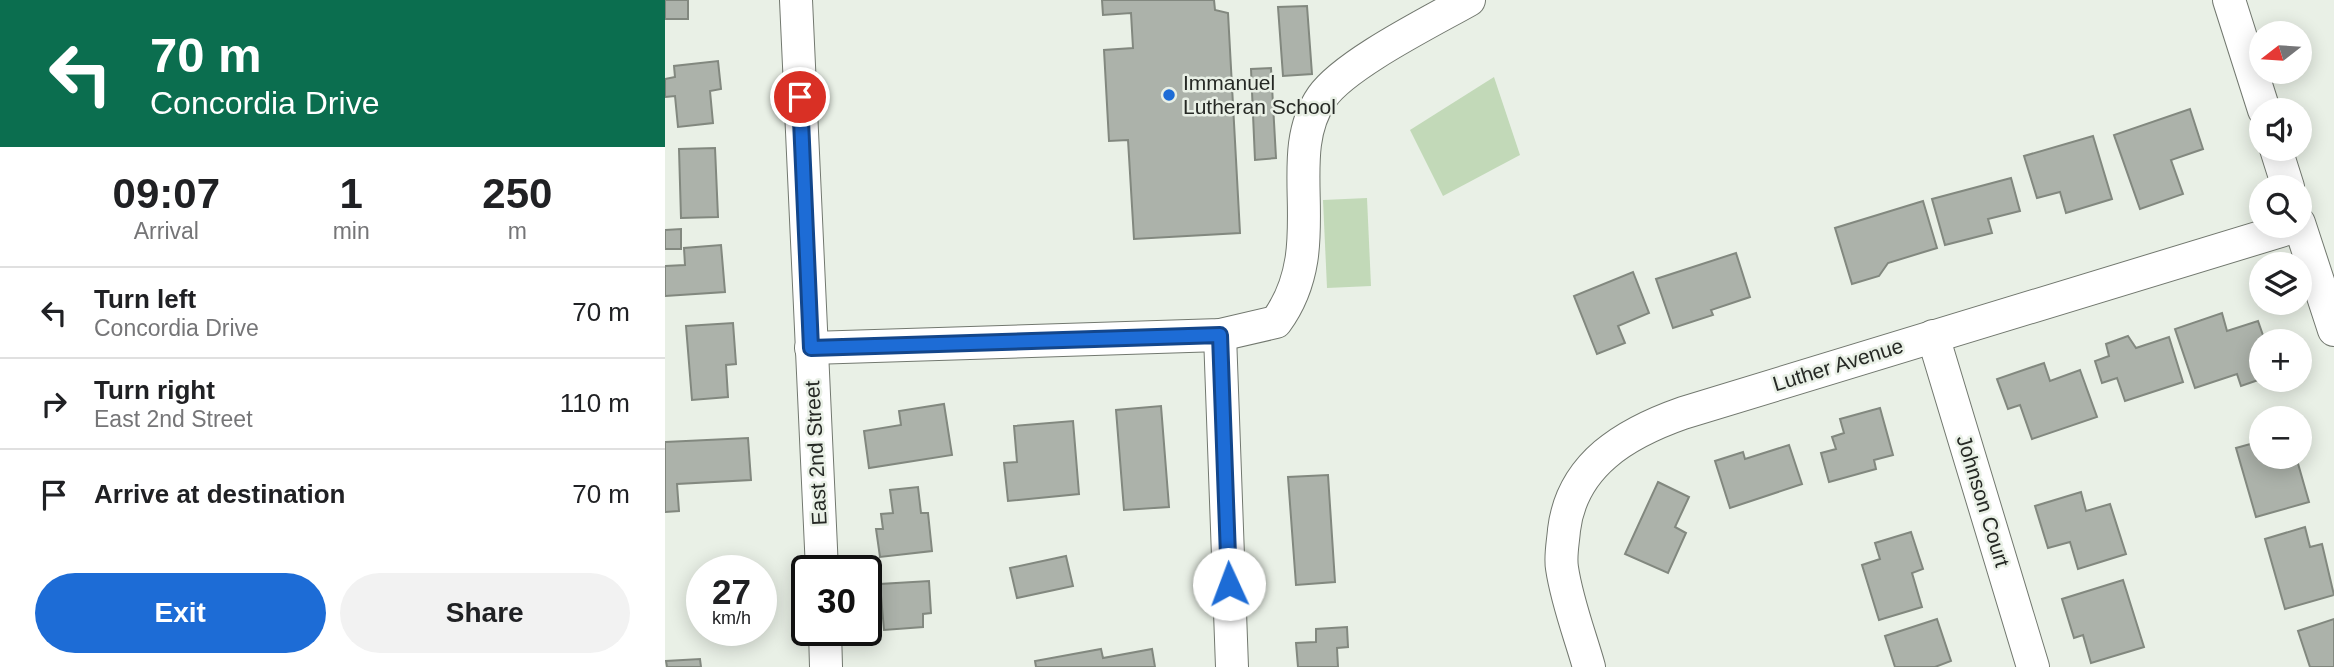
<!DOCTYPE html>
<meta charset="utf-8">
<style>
:root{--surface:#fff;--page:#f2f2f2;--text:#202124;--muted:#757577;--line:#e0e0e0;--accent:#1d6cd6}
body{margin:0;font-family:Arial,sans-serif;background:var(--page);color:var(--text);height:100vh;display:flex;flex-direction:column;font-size:26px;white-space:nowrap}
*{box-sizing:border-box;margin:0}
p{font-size:23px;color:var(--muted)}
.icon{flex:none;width:38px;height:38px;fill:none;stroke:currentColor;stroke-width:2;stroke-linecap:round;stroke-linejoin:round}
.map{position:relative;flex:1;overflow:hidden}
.panel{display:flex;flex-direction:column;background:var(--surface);width:665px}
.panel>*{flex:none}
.banner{background:#0b6e4f;color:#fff;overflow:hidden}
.needle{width:46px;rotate:253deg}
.tools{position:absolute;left:1584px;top:21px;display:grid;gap:14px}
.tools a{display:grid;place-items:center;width:63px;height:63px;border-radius:50%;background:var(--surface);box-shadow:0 4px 18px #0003;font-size:35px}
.speed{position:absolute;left:21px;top:555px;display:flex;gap:14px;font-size:35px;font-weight:700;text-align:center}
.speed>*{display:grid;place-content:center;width:91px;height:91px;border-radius:50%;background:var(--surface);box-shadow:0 4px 18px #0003;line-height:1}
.speed small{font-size:18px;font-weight:400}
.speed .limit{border:4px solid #111;border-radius:10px;background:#fff;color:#111}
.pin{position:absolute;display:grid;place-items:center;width:60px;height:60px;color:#fff;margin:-30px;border:4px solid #fff;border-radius:50%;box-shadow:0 2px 7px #0007}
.me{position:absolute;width:77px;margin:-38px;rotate:358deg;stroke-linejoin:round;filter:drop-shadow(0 0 5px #0008)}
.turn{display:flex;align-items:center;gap:24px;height:147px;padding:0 35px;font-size:32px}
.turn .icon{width:91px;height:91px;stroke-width:2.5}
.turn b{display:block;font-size:49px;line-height:60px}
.eta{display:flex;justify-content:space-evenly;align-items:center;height:119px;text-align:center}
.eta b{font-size:42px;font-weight:800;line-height:49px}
.cta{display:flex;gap:14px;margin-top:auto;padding:14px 35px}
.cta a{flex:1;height:80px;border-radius:42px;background:var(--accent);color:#fff;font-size:28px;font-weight:800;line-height:80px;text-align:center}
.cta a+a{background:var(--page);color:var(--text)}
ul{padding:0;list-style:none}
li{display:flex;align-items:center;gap:21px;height:91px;padding:0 35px;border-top:2px solid var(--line)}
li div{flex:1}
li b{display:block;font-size:26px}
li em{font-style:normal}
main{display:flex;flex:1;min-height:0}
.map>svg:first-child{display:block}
</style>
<main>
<section class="panel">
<div class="banner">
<div class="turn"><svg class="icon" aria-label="left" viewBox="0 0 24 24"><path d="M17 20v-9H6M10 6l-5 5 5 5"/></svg><div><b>70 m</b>Concordia Drive</div></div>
</div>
<div class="eta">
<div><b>09:07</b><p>Arrival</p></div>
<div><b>1</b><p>min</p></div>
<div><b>250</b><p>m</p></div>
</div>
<ul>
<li><svg class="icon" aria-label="left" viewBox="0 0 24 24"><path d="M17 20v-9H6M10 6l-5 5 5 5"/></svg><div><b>Turn left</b><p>Concordia Drive</p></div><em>70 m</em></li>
<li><svg class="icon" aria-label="right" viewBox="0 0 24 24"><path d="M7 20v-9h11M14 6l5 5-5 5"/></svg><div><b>Turn right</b><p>East 2nd Street</p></div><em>110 m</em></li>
<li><svg class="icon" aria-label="arrive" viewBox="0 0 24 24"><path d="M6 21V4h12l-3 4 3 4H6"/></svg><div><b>Arrive at destination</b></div><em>70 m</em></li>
</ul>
<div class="cta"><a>Exit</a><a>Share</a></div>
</section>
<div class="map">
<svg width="1669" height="667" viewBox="0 0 1669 667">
<rect width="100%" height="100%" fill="#e9f0e6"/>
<g fill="#c2d9b8">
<path d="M829 77 855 155 778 196 745 130Z"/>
<path d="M702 198 706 286 662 288 658 200Z"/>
</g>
<g fill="#acb2aa" stroke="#82887f" stroke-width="2">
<rect x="0" y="0" width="23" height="19"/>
<path d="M437 0H549L550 10 563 13 575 233 469 239 463 140 444 141 439 50 468 48 466 13 438 15Z"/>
<path d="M642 6 647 74 618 76 613 7Z"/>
<path d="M53 61 56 89 45 91 48 123 13 127 10 96 0 97V79L10 77 9 66Z"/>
<path d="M606 68 611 158 590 160 586 69Z"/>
<path d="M1525 109 1538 149 1506 160 1518 194 1475 209 1449 135Z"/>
<path d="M1428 136 1447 199 1401 213 1395 192 1372 198 1359 156Z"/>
<path d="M50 148 53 217 16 218 14 149Z"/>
<path d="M1346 178 1355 211 1323 219 1327 233 1280 245 1267 199Z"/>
<path d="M1258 201 1272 248 1223 263 1214 276 1187 284 1170 228Z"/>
<path d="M16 229V249H0V230Z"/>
<path d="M56 245 60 292 0 296V266L20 265 19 248Z"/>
<path d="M1071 253 1085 297 1046 310 1048 315 1008 328 991 279Z"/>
<path d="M968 272 984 313 953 326 960 343 932 354 909 296Z"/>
<path d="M1557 313 1562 331 1593 321 1600 341H1596V365L1592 366 1596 379 1576 386 1572 374 1530 388 1510 329Z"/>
<path d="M68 323 71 364 61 365 63 397 27 400 21 326Z"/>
<path d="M1463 336 1471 348 1504 337 1518 382 1460 401 1452 378 1437 383 1430 361 1444 356 1441 344Z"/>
<path d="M1379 363 1385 381 1415 370 1432 417 1367 439 1355 405 1343 409 1332 379Z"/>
<path d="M279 404 287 455 204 468 199 431 236 425 234 411Z"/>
<path d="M496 406 504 507 459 510 451 410Z"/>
<path d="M1215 408 1228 455 1209 460 1211 469 1164 482 1156 453 1171 449 1167 437 1179 433 1175 419Z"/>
<path d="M408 421 414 494 343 501 339 463 352 462 349 426Z"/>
<path d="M83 438 86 480 12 484 14 511 0 512V442Z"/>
<path d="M1596 441V457H1621L1623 463 1632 460 1644 502 1591 517 1571 448Z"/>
<path d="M1124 445 1137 484 1065 508 1050 461 1078 452 1080 459Z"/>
<path d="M663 475 670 582 631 585 623 477Z"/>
<path d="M993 482 1024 497 1010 527 1021 533 1003 573 960 554Z"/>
<path d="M253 487 256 513H263L267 551 215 557 211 529H218L216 514 228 513 225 490Z"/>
<path d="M1416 492 1421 511 1445 504 1461 554 1413 569 1405 542 1383 548 1370 506Z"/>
<path d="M1640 527 1645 547 1657 544 1669 595 1620 609 1600 539Z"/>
<path d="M1246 532 1258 569 1247 573 1257 607 1214 620 1197 565 1215 559 1210 543Z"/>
<path d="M401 556 408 586 352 598 345 568Z"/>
<path d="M1458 580 1479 647 1426 663 1418 635 1409 638 1397 599Z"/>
<path d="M264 581 266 613 258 614V627L219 630 215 584Z"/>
<path d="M1272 619 1286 661 1270 667H1230L1220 636Z"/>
<path d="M1669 619V667H1645L1633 631Z"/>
<path d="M682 627 683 647 672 648 673 667H633L631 643 651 642V629Z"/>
<path d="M436 649 438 658 487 649 490 667H371L370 661Z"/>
<path d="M35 659 36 667H2L1 661Z"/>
</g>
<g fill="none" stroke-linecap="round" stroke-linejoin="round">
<g stroke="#72786f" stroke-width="34">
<g id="minor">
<path d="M131 0 157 570"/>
<path d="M1564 0 1599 110"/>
<path d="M1611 149 1623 187"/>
<path d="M1634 223 1669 330"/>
<path d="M555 335 567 667"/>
<path d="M1268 336 1368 667"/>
<path d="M146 348 555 335 611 322C667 246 614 159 657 97 680 64 767 21 804 0"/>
<path d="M160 630 161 667"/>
<path d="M924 667C915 635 902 602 897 568 895 556 898 543 899 530 907 464 961 433 1018 413L1632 226"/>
</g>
</g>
<use href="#minor" stroke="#fff" stroke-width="32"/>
</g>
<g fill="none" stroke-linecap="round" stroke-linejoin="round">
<g stroke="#13468b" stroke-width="18">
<path id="route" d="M135 97 146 348 555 335 564 584"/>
</g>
<use href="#route" stroke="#1d6cd6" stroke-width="12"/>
</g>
<circle fill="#1d6cd6" stroke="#e9f0e6" stroke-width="2.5" cx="504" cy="95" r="7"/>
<g text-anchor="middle" stroke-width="5" stroke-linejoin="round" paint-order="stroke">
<g font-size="21" fill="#262925" stroke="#e9f0e6" text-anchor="start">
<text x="518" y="90">Immanuel<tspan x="518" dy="24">Lutheran School</tspan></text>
</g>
<g font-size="21" fill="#262925" stroke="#e9f0e6">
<text transform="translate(1173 365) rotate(-17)" y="7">Luther Avenue</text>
<text transform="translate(151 453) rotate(-93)" y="7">East 2nd Street</text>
<text transform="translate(1318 501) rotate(73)" y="7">Johnson Court</text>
</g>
</g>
</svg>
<div class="tools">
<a><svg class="needle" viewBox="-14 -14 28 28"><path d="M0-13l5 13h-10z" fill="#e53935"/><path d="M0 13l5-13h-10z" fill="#757577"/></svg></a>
<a><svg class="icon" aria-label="sound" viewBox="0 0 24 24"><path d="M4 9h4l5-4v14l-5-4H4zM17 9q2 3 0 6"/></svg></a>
<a><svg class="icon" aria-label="search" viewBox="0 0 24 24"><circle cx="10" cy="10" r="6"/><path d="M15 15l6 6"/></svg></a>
<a><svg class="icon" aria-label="layers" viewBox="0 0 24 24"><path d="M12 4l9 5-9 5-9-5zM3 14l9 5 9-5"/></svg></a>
<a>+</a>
<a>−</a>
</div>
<div class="speed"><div>27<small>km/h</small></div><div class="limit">30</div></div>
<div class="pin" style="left:135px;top:97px;background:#d93025"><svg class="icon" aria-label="arrive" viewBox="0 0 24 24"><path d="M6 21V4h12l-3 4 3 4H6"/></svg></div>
<svg class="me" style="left:564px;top:584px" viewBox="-20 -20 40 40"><circle r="19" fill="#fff"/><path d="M0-13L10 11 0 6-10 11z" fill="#1d6cd6"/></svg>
</div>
</main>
